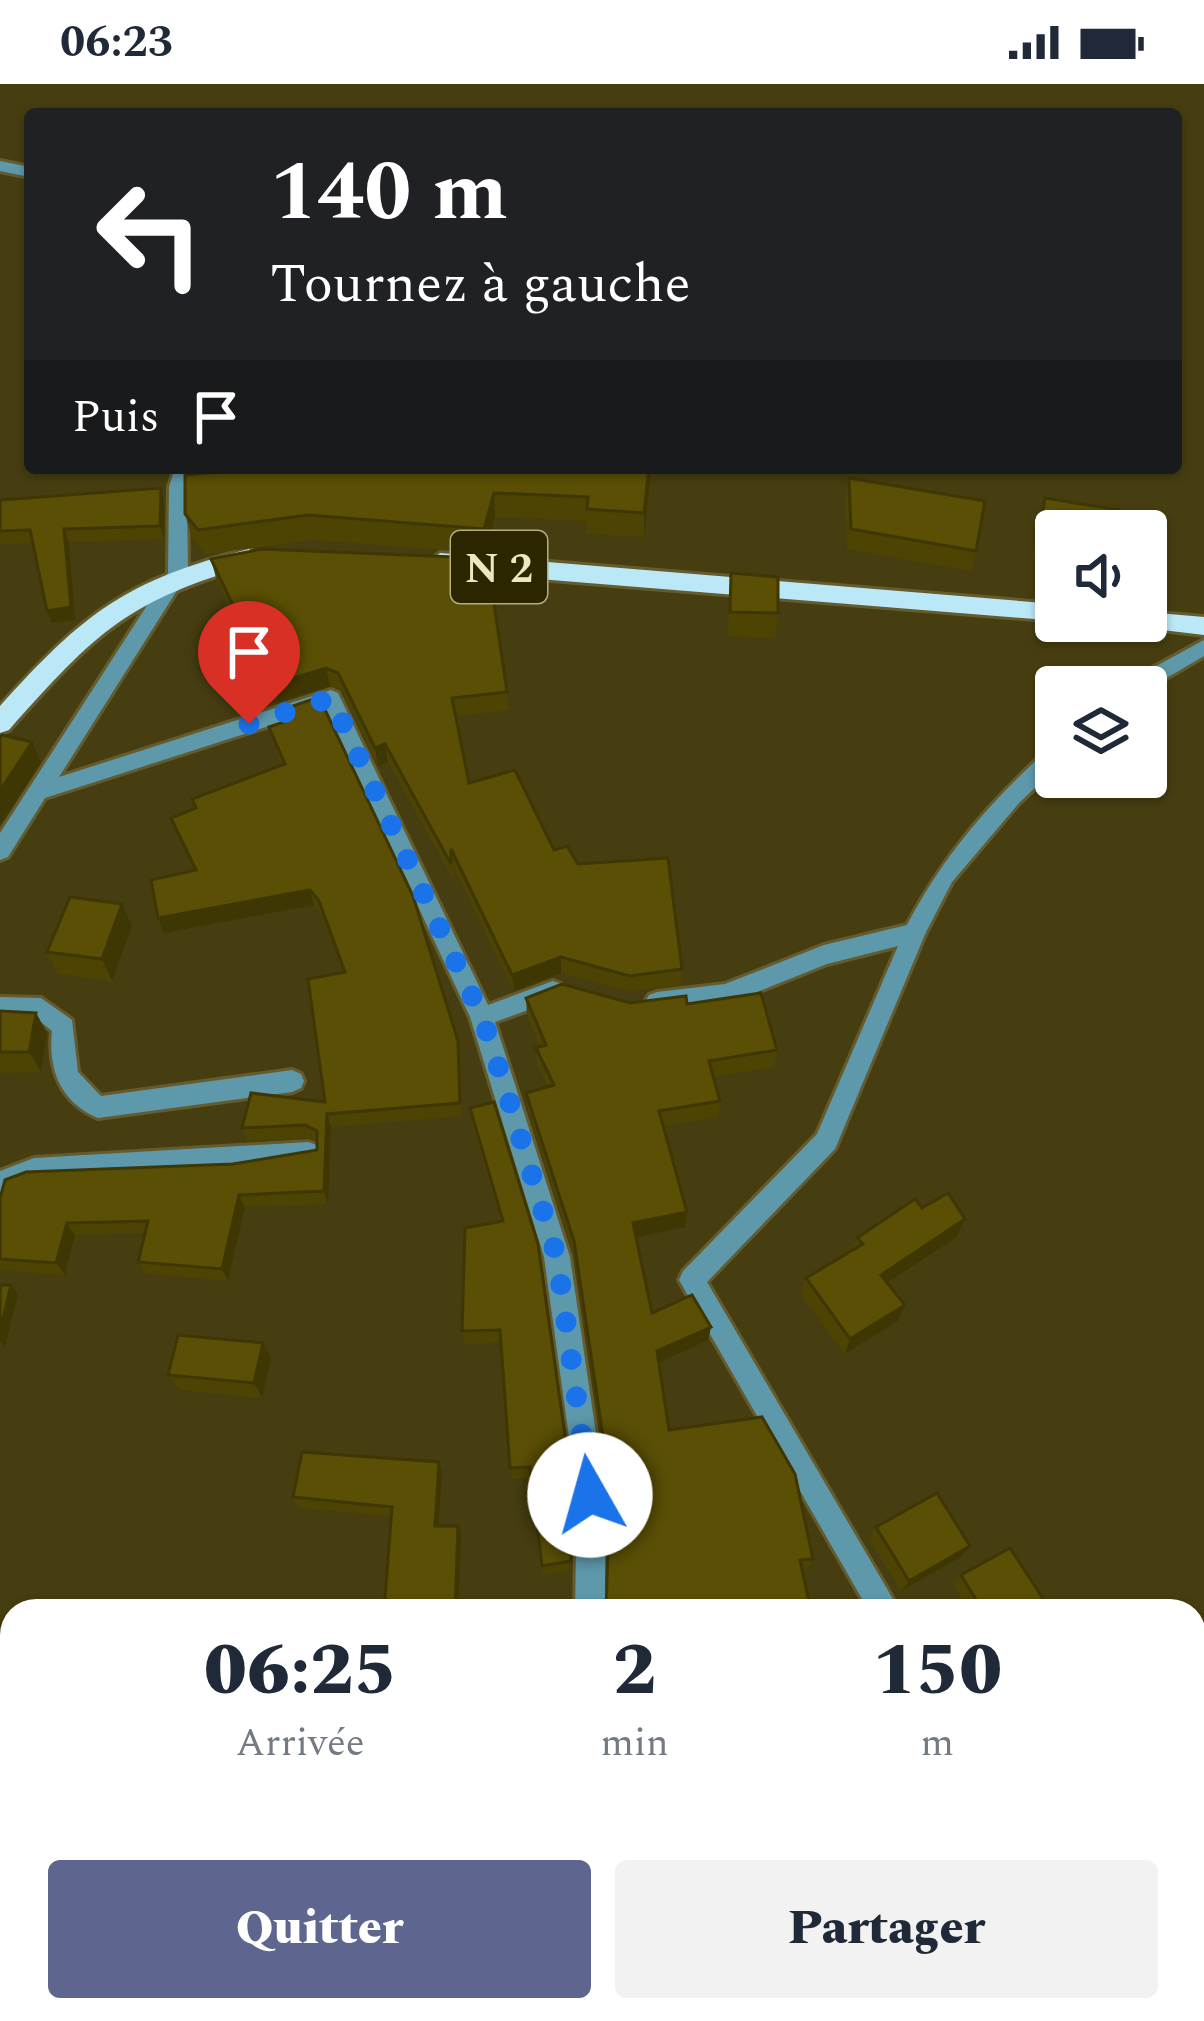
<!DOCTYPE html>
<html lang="fr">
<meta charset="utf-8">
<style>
:root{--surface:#fff;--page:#f2f2f3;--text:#1f2937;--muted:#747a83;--accent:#5e6690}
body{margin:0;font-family:Spectral,serif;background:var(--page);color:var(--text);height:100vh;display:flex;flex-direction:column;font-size:45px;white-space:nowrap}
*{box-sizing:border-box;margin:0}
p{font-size:39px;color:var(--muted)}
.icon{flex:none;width:66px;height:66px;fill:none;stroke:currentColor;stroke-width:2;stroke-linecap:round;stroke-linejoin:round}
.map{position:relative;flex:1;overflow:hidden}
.panel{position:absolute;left:0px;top:1515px;width:1206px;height:423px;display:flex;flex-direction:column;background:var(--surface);border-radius:36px 36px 0 0;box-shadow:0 3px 9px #0004}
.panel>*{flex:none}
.hud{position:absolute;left:24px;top:24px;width:1158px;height:366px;border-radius:12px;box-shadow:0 3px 9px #0004;background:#202124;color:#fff;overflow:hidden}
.fabs{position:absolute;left:1035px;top:426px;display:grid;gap:24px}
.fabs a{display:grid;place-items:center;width:132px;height:132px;border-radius:12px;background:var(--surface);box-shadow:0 3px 9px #0004;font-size:60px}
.pin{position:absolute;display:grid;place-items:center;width:102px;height:102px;color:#fff;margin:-123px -51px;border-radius:50% 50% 50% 0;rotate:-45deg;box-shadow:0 0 12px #0007}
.pin .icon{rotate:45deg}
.me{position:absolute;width:132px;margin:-66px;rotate:353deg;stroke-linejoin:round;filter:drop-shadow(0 0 9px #0008)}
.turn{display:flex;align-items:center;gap:42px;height:252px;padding:0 48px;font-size:54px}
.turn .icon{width:156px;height:156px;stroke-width:2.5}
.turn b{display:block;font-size:84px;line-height:102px}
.then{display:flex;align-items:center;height:114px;padding:0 48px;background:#0003;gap:24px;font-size:45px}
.eta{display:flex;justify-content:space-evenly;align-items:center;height:204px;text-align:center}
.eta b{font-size:72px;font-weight:800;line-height:84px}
.action{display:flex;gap:24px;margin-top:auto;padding:24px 48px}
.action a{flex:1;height:138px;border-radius:12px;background:var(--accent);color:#fff;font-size:48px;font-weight:800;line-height:138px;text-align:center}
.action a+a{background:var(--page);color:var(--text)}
.status{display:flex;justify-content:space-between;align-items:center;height:84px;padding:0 60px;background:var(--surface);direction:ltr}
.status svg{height:33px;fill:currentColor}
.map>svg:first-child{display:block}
</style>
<div class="status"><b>06:23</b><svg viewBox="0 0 49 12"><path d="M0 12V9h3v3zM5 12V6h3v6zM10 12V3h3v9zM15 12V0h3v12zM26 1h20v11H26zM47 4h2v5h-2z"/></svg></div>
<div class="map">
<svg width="1204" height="1937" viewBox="0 0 1204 1937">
<rect width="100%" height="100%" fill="#463e10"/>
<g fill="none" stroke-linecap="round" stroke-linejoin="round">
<g stroke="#645c2f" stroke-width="6">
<g id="street">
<path d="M0 77 30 83V93L0 87Z"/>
<path d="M175 384H193L187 403 188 489 59 693 331 606 338 609 488 921 553 897 561 900 565 907 561 914 495 938 570 1173 605 1411V1527H575L577 1411 544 1173 470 933 325 624 45 714 8 773 0 776V749L168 489 169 403Z"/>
<path d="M1204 556V572L1146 606 1124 603 1127 598Z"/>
<path d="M1056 663V684L1019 719 952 798 926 848 835 1065 707 1198 900 1527H869L679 1196 683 1187 817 1050 898 862 827 880 727 920 657 928 649 925 645 918 649 911 657 908 725 900 824 861 907 841C946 768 988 721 1048 665Z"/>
<path d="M0 913 41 914 72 936 78 988 101 1012 292 986 301 990 304 997 301 1004 292 1008 98 1034C60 1018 48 985 52 947L36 934 0 933Z"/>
<path d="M308 1058 317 1061 320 1069 317 1077 308 1080 34 1096 0 1109V1087L34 1074Z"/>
<path d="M533 1926H565L564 1937H532Z"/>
<path d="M1083 1926H1117L1121 1937H1087Z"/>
</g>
</g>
<g stroke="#645c2f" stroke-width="6">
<g id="primary">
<path d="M249 465 261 473 258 479C127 517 98 546 9 646L0 649V622C84 529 126 496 249 465Z"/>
<path d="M440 469 1056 520 1059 537 440 487 428 478Z"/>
<path d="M1146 528 1204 533V551L1137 543 1133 537H1146Z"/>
</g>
</g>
<use href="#street" fill="#5e99ab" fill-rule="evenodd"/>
<use href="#primary" fill="#bbe8f7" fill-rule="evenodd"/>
</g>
<g fill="#4d4403">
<path d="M651 384 644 453 587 450V437L495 433 486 469 313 456 205 470 192 454 185 430Z"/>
<path d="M849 394 976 467 971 487 847 465 845 414Z"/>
<path d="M161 404 164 417V455L69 458 75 536 52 539 33 459 0 460V416Z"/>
<path d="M1045 414 1056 447V478L1032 473 1038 439Z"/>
<path d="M478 474 507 608 509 626 456 632 469 699 554 766 578 780 682 885 681 901 629 907 561 889 514 907 453 782 454 797 388 678 378 682 342 607 330 602 278 618 264 568 252 570 216 494 211 475Z"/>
<path d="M731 489 778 529 775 554 728 552Z"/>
<path d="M269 643 460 971 462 1032 331 1043 328 1120 245 1123 228 1197 145 1189 138 1178 145 1149 75 1151 65 1191 0 1186V1114L317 1066V1057L309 1054 247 1057 242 1044 325 1018 344 888 323 832 314 821 164 849 158 834 194 787 171 734 195 725 192 715 282 681Z"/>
<path d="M132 842 112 897 58 890 47 868Z"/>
<path d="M526 914 687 920 777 966 774 983 713 993 720 1017 718 1033 664 1042 687 1128 685 1143 636 1153 652 1229 711 1243 708 1256 659 1279 669 1346 813 1475 809 1484 802 1485 609 1409 574 1172 528 1025 526 1009 548 1003 537 981 536 964 540 963 527 931Z"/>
<path d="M0 927 36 929 47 949 41 988 0 989Z"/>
<path d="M494 1018 572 1401 571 1486 543 1491 531 1394 512 1395 501 1259 465 1260 462 1247 501 1138 472 1040 470 1024Z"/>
<path d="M922 1124 957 1153 888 1199 898 1237 845 1270 801 1211 806 1194 853 1166 857 1154Z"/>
<path d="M263 1259 271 1274 262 1314 179 1306 168 1291Z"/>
<path d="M439 1378 442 1389 439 1442 461 1451 458 1527H384L391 1432 299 1424 293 1413Z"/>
<path d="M876 1443 961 1473 901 1507 869 1455Z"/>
<path d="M961 1491 1051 1527H969L953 1500Z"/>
</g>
<g fill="#3f3703">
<path d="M649 384H651L644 453V429Z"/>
<path d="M161 404 164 417V455L160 442Z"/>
<path d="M494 409 495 433 486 469 484 445Z"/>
<path d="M64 445 69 458 75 536 52 539 47 527Z"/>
<path d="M326 584 330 602 278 618 274 600Z"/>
<path d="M32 658 41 678 0 741V707Z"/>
<path d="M385 660 388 678 378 682 375 664Z"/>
<path d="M310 806 314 821 164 849 158 834Z"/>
<path d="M122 820 132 842 112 897 102 875Z"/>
<path d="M561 873V889L514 907 512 891Z"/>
<path d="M36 929 47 949 41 988 29 968Z"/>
<path d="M327 1030 331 1043 328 1120 324 1107Z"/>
<path d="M239 1111 245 1123 228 1197 222 1185Z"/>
<path d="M687 1128 685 1143 633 1154V1139Z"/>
<path d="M965 1135 957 1153 875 1207 881 1191Z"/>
<path d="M67 1139 75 1151 65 1191 56 1179Z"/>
<path d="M11 1201 18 1210 5 1263 0 1257V1247Z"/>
<path d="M905 1221 898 1237 845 1270 850 1255Z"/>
<path d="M711 1243 708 1256 656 1280 657 1267Z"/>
<path d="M263 1259 271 1274 262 1314 254 1299Z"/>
<path d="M439 1378 442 1389 438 1452 435 1442Z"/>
<path d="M458 1442 461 1451 458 1527H455Z"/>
<path d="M970 1462 961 1473 901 1507 909 1497Z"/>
<path d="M165 1926H176L174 1937H162Z"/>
</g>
<g fill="#5a4f04" stroke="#3f3703" stroke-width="3">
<path d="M265 384H649L644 429 587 425 588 413 494 409 484 445 308 431 198 446 185 430V391Z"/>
<path d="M849 394 985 417 976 467 851 445Z"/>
<path d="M161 404 160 442 64 445 71 523 47 527 30 446 0 447V416Z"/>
<path d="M1045 414 1119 426 1116 447H1056V451L1039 449Z"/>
<path d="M262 465 478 474 476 483 489 485 507 608 452 614 469 699 515 686 554 766 567 762 578 780 668 774 682 885 630 892 561 873 512 891 451 765V780L385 660 375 664 338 589 326 584 274 600 260 550 247 551 211 475Z"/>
<path d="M731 489 778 493V529L730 528Z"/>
<path d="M319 613 413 812 458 957 460 1019 327 1030 324 1107 239 1111 222 1185 138 1178 148 1137 67 1139 56 1179 0 1175V1114L5 1096 26 1088 233 1080 317 1066V1047L305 1041 242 1044 251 1009 325 1018 308 895 345 888 319 817 310 806 158 834 151 796 196 786 171 734 196 724 192 715 285 680 269 643 284 638 281 626Z"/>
<path d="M2 651 32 658 0 707V654Z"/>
<path d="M70 813 122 820 102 875 47 868Z"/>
<path d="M562 900 630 919 686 912 687 920 761 909 777 966 709 977 720 1017 659 1027 687 1128 633 1139 652 1229 692 1211 711 1243 657 1267 669 1346 762 1333 795 1390 813 1475 800 1476 811 1527H606L610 1400 574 1157 526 1009 554 1001 536 964 546 961 526 914Z"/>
<path d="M0 927 36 929 29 968H0Z"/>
<path d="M494 1018 538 1160 572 1401 571 1477 542 1482 530 1383 510 1384 500 1246 462 1247 465 1144 503 1137 470 1024Z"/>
<path d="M948 1109 965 1135 881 1191 905 1221 850 1255 806 1194 863 1160 857 1154 915 1115 922 1124Z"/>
<path d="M0 1201H11L0 1247Z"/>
<path d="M178 1251 263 1259 254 1299 168 1291Z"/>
<path d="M302 1368 439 1378 435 1442H458L455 1527H384L392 1423 293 1413Z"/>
<path d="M937 1409 970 1462 909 1497 876 1443Z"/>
<path d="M1010 1464 1051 1527H983L961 1491Z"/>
<path d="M0 1588 12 1589V1661L0 1660Z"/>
<path d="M13 1926H165L162 1937H10Z"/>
<path d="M465 1926H527L529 1937H463Z"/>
<path d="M565 1926H683L682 1937 647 1930V1937H566Z"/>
</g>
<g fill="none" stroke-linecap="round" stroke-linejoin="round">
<path stroke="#1a73e8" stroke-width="21" stroke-dasharray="0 37.8" d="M249 640 331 614 482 933 506 1006 557 1173 590 1411"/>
</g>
<g text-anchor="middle" stroke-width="9" stroke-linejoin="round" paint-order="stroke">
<rect fill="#2b2500" stroke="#b3ad85" stroke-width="3" x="451" y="447" width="96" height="72" rx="9"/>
<g font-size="42" font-weight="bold" fill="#ede7be">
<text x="499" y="498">N 2</text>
</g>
</g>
</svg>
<div class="fabs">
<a><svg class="icon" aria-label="sound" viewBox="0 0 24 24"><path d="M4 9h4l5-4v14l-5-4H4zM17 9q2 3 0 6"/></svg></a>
<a><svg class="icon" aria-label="layers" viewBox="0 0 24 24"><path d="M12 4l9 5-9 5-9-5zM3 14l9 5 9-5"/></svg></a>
</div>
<div class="pin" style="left:249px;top:640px;background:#d93025"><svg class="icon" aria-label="arrive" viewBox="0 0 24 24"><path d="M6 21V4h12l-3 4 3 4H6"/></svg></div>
<svg class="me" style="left:590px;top:1411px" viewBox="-20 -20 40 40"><circle r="19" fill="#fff"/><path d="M0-13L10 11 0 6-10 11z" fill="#1a73e8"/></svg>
<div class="hud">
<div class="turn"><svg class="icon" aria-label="left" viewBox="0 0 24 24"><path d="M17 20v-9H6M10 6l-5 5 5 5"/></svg><div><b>140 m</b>Tournez à gauche</div></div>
<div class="then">Puis<svg class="icon" aria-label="arrive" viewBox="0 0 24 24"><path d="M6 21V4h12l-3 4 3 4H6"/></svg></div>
</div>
<section class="panel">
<div class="eta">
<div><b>06:25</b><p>Arrivée</p></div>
<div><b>2</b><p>min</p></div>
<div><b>150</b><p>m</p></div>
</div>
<div class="action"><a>Quitter</a><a>Partager</a></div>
</section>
</div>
